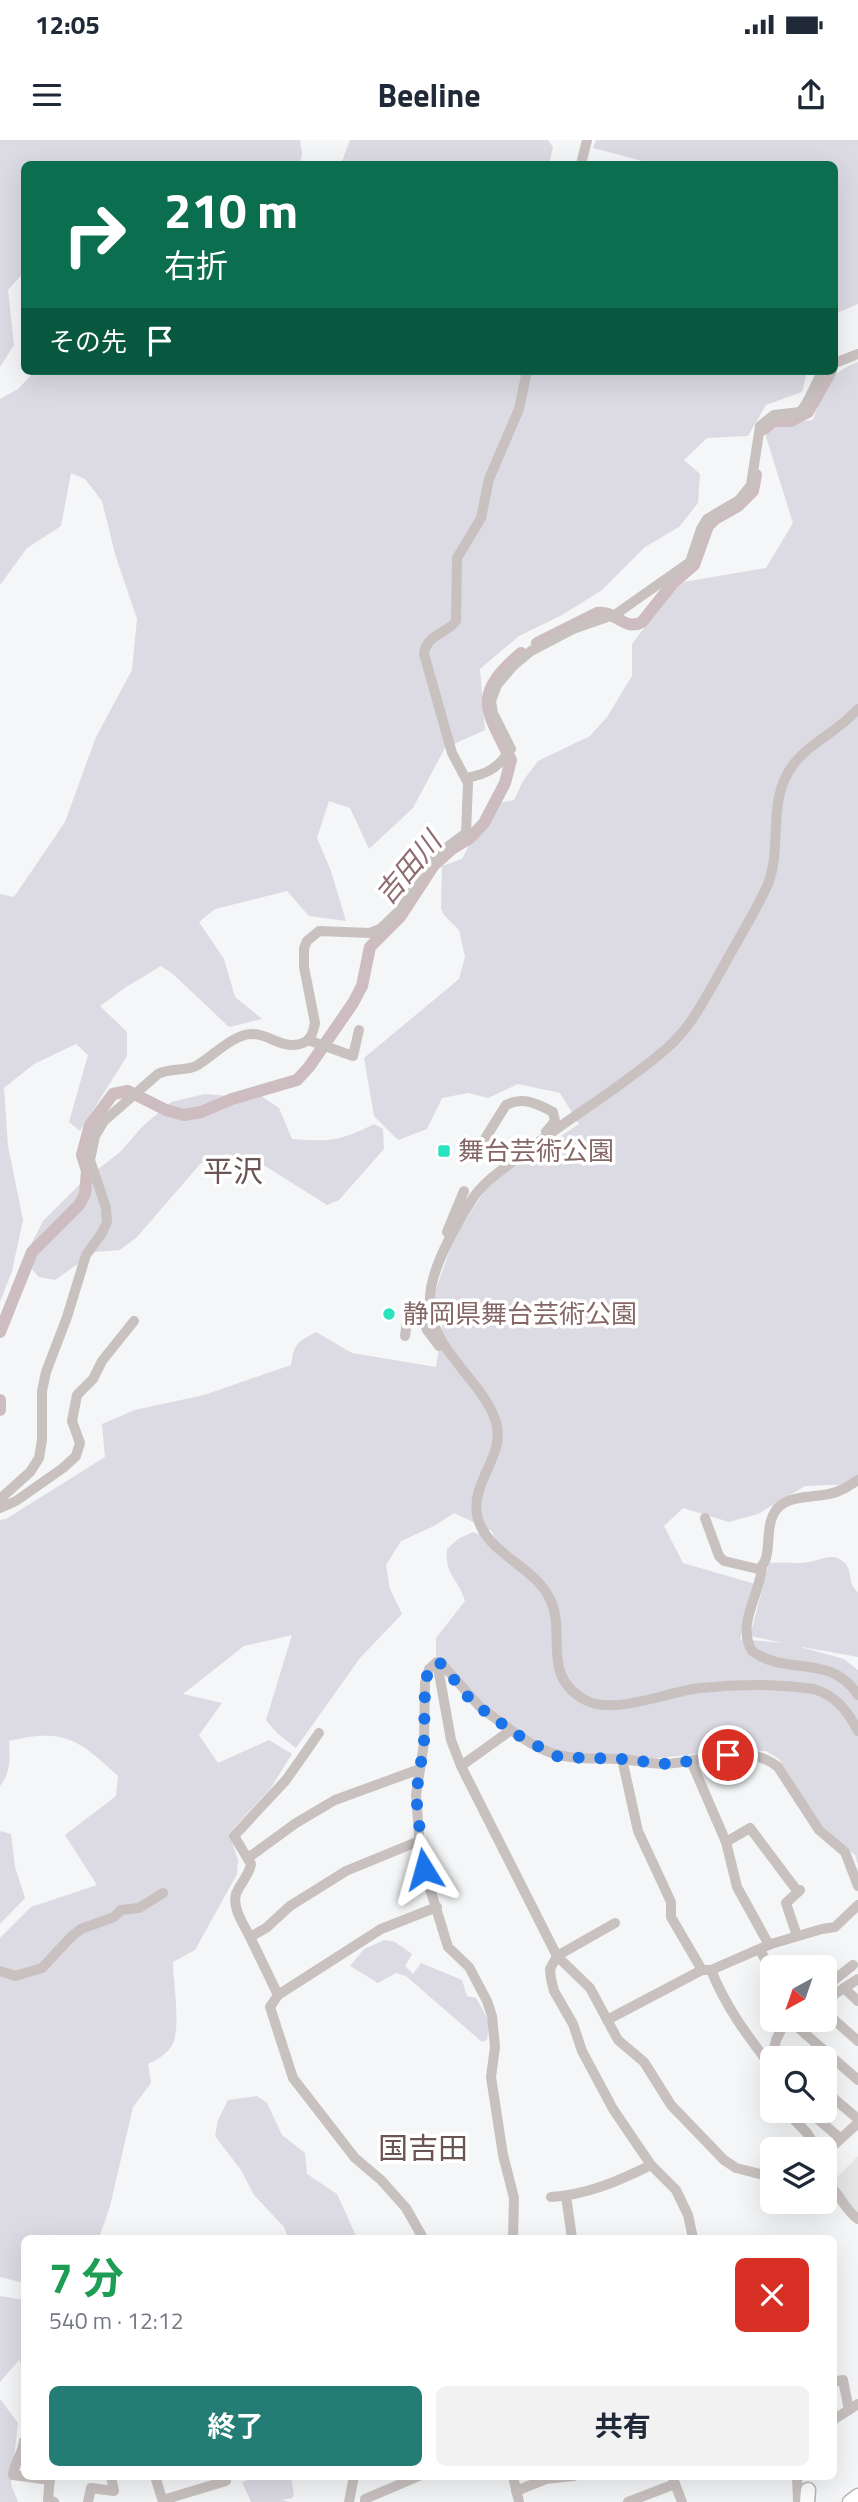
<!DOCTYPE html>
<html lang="ja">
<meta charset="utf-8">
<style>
:root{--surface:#fff;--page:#f2f2f3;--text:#1f2937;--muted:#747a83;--accent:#247d74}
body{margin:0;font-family:"Titillium Web","Noto Sans JP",sans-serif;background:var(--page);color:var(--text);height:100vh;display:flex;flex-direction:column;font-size:26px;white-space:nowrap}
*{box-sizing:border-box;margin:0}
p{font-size:23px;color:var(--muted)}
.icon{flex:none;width:38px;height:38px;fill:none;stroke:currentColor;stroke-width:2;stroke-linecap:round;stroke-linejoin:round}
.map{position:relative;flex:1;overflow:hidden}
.drawer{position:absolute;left:21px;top:2095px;width:816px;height:245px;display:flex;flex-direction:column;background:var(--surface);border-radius:10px;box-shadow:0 7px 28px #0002}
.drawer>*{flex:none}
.top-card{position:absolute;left:21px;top:21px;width:817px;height:214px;border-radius:10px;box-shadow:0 7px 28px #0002;background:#0b6e4f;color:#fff;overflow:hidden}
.needle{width:46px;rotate:220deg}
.fabs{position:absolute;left:760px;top:1815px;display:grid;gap:14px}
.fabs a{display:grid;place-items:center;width:77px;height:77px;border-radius:10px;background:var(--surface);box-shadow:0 7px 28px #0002;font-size:35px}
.pin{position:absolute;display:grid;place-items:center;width:60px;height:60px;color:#fff;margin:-30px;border:4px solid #fff;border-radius:50%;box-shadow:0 2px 7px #0007}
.me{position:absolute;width:77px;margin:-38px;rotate:352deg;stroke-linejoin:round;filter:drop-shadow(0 0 5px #0008)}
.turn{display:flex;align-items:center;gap:24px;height:147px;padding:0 28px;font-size:32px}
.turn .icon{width:91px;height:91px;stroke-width:2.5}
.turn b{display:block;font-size:49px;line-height:60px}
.then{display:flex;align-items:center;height:66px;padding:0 28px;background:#0003;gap:14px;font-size:26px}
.round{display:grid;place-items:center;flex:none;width:74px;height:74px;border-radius:10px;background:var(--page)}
.overview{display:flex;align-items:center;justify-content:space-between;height:119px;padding:0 28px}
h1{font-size:42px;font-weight:700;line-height:52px;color:#1e9e55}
.button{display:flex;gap:14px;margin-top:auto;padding:14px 28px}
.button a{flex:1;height:80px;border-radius:10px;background:var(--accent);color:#fff;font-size:28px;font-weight:700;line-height:80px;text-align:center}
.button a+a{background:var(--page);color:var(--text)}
.status{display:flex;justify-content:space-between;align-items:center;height:49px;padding:0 35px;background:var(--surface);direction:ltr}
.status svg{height:19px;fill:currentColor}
header{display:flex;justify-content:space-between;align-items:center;height:91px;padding:0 28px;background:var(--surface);font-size:32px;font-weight:700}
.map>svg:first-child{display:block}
</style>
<div class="status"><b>12:05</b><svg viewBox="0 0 49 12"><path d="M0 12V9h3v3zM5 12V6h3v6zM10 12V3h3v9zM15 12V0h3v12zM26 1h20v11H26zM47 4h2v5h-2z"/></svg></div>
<header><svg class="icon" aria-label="menu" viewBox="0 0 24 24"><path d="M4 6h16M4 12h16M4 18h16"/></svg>Beeline<svg class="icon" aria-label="share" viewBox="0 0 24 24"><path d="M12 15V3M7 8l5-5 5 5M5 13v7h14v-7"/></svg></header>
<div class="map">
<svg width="858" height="2362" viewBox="0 0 858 2362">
<rect width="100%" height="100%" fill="#f4f6f7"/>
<path fill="#e8e7e8" d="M858 2016V2077L832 2042Z"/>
<g fill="#dcdae3">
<path d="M0 0H300L302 14 300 24H24V132L8 150 14 205 0 227Z"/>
<path d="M350 0H548L553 7 549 24H341Z"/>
<path d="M596 0H858V164L835 174V24H654L593 8Z"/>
<path d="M858 222V1341L855 1344 805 1346 758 1374 729 1382 683 1368 664 1386 683 1423 755 1444 740 1499 783 1503 750 1496 769 1423C782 1422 796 1424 809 1422 822 1420 833 1411 845 1423 853 1432 847 1444 858 1452V1517L797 1506 844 1519 858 1530V1725L855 1715 821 1685 779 1619 766 1611 729 1610 644 1620 610 1614H574L544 1608 487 1569 445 1521 436 1516V1498L465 1461C459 1439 444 1435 447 1409L458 1399 473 1392 486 1397 501 1415 492 1391 454 1373 434 1386 401 1401 386 1425 390 1449 402 1474 360 1518 296 1608 277 1593 266 1580 292 1495 244 1506 183 1554 222 1563 199 1595 218 1623 269 1600 292 1614 270 1649 229 1693 238 1720 237 1734 195 1810 173 1822C173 1842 182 1892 171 1907 165 1915 157 1920 148 1924L151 1943 133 1967 110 2066 99 2098H24V2143L0 2137V1798L31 1767 97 1745 65 1695 116 1656 118 1636C78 1599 64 1588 9 1601 10 1617 11 1633 0 1646V1380L6 1379 105 1317 102 1284 135 1270 204 1255 291 1225C294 1204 297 1202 316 1192L352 1213 436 1227 443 1183 434 1155 454 1098 489 1044 579 984 560 953 518 944 488 958 468 953 442 958 427 989 398 1000 374 976 364 918 459 839 465 817 459 790 444 775 441 768 442 726 462 719 477 689 495 664 514 660 523 641 538 621 590 596 607 577 632 536V504L678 443 766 428 793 383 766 297 770 285 813 280C823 253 828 232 858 222Z"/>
<path d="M35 231H807L802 252 766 265 748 296 707 298 684 320 700 334 698 363 679 387 645 407 602 450 562 475 519 496 480 529 485 590 445 608 413 668 369 709 350 668 329 661 317 698 331 731 346 781 309 776 287 751 215 769 199 782 224 819 235 857 262 879 229 887 173 834 161 826 126 847 100 866 127 892V916L80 991 69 982 88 915 76 904 34 924 4 948 8 1006 23 1080 12 1131 0 1162V754L14 757 65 682 96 597 132 530 137 479 115 414 102 361 85 339 71 333 61 386 27 408 0 445V259L18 249Z"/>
<path d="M205 954 241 957 260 955 279 968 292 999C329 1002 341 1001 374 984L383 989 384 1009 339 1060 327 1065 262 1024 227 1014 201 1023 137 1097 120 1110 95 1112 55 1140 39 1137 28 1125 29 1108 43 1081 82 1042 120 1012 143 986 171 962Z"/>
<path d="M0 1691 11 1694 15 1727 25 1758 0 1784Z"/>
<path d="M385 1800 395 1802 412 1814 405 1826 413 1834 421 1823 462 1840 467 1856 476 1858 489 1881 487 1900 482 1902 406 1836 396 1833 378 1843 350 1826 364 1809Z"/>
<path d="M257 1956 267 1963 282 1995 305 2013 307 2034 337 2054 357 2098H288L284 2087 254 2055 241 2030 215 1996 218 1980 228 1960Z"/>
<path d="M0 2156 24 2160V2231L19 2220 0 2242Z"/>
<path d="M0 2259 18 2283 11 2344 18 2362H0Z"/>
<path d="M261 2336H291L294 2355 292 2358 282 2360 290 2362H251L242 2342Z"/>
</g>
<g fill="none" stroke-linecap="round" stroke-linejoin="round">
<g stroke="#cdbdc0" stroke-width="12">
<path d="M764 289 773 281H791L808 272 831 231"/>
<path d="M537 503 597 473C616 470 625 492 642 482L673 443 694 425 708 386 715 379 738 366 753 351 756 335"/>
<path d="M0 1192 32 1112 79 1065 85 1054 87 1031 82 1015 90 985 113 954 128 951 166 970 184 975 201 972 232 959 297 940 309 927 353 863 362 846 370 807 400 777 434 725 452 709 470 698 484 683 505 643 511 620C486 569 471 556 521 513"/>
<path d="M0 1260V1270"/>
</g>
<g stroke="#bbb4b4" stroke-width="17">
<g id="highway">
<path d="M807 2362 808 2350"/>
<path d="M850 2362 858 2356"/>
</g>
</g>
<g stroke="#c8c1c0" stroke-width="10">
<path d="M581 24 587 0"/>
<path d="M835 223 858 214"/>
<path d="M858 569C839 591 810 602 793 625 766 661 783 705 768 744 755 773 738 799 723 827 706 856 692 887 666 909 621 948 567 979 520 1016 504 1029 485 1040 473 1058 457 1083 429 1131 430 1161 431 1211 479 1236 495 1279 508 1314 471 1340 477 1375 485 1414 534 1425 550 1459 567 1494 540 1535 585 1560 615 1576 668 1551 701 1548 738 1544 778 1544 814 1549 836 1556 847 1570 858 1591"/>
<path d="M466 638C488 634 498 628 511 609L493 573 491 561 497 545 513 526 531 511 573 489 616 474 690 422 701 389 707 379 739 360 751 345 760 286 774 275 800 272C811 260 814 245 823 231"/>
<path d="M308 900 353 916 359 890"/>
<path d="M486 997 506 965C523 956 538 964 553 972L555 981 546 992"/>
<path d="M447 1092 464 1051"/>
<path d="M405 1196 408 1175 419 1169 427 1190 439 1206"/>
<path d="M0 1359 30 1332 39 1318 42 1300V1251L46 1232 67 1177 86 1115 102 1093 107 1082 106 1068 90 1020 95 996 104 981 158 934C170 928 186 931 196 926 212 917 233 894 252 894 269 894 282 909 300 904 311 901 313 893 315 883L304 827V808L307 801 319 791 370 793 380 789 401 769 425 729 442 711 466 693 468 643 452 613 424 514C426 495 446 494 456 481L457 418 481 378 489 339 519 269 527 231"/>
<path d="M0 1368 16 1361 63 1328 76 1316 80 1303 72 1281 77 1255 93 1239 102 1221 134 1181"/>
<path d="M705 1378 719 1416 724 1421 758 1429C776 1419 760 1381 781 1365 793 1356 814 1357 829 1354 840 1352 849 1346 858 1340"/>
<path d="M762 1427C760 1455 736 1484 752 1511 788 1537 829 1512 858 1555"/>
<path d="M437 1522 429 1529 425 1543 424 1603 416 1655 420 1707 424 1729 448 1807 469 1827 487 1861 492 1876 495 1907 491 1937 503 2015 514 2058 513 2098"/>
<path d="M511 1590C556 1623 569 1617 621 1619 635 1620 650 1624 664 1624 701 1623 744 1600 778 1627L819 1690 845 1712 858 1746"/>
<path d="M622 1619 638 1691 671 1762V1777L702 1830"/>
<path d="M691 1621 726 1702 737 1747 769 1805"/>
<path d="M461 1626 511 1590 480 1567 442 1524 437 1522 451 1600 461 1626 557 1816 590 1848 618 1900 644 1922 671 1965 724 2020 736 2028 772 2037"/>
<path d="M419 1701 346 1731 290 1766 266 1788 250 1797 278 1855 270 1867 293 1938 355 2018 381 2040 406 2068 423 2098"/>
<path d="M726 1702 750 1688 798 1752"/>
<path d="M248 1718 296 1683 335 1660 420 1629"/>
<path d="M615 1783 557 1816 550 1829 551 1839 554 1851 573 1884 582 1911 613 1969 651 2025 676 2050 688 2075 693 2098"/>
<path d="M797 1796 786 1763 800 1750"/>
<path d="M250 1797C244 1785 232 1768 236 1754 240 1743 249 1736 251 1724L234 1696 286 1640 319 1593"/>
<path d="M760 1810 772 1832"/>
<path d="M711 1830C726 1867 746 1894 770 1925L772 1919"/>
<path d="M0 1831 15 1836 42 1828 72 1796 81 1789 114 1777 121 1770 139 1768 163 1753"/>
<path d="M824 1848 853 1825"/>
<path d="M844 1848 858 1861"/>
<path d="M278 1855 381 1789 437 1767"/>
<path d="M824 1861 858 1839"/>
<path d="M824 1871 858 1901"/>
<path d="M607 1880 702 1830H711L771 1804 822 1789 835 1787 858 1765"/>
<path d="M797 1880 794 1884 858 1940"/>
<path d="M772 1918 776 1900 786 1880"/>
<path d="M824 1950 858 1979"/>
<path d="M785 1970 807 1993 817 2009"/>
<path d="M807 1970 840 1998"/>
<path d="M824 2014 858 1983"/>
<path d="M824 2027 829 2044"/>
<path d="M824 2042C840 2051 843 2069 858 2079"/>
<path d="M566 2056 572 2098"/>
<path d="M551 2057C586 2055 619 2041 651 2025"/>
<path d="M833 2242 843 2240 849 2270"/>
<path d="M833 2280 858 2264"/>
<path d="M24 2301C23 2313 14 2323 13 2335L50 2340"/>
<path d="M50 2336 48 2360 54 2362"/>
<path d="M155 2336 163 2362"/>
<path d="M513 2336 519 2362"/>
<path d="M672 2336 682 2362"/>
<path d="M797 2336 798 2362"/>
<path d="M516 2351 546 2339 574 2336"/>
<path d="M163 2360 226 2341"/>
<path d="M88 2362 91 2348 114 2351 111 2336"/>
<path d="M349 2362 354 2336"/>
<path d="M365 2362V2359L419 2336"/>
<path d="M628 2362 675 2344"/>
</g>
<use href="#highway" stroke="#fff" stroke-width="14"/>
</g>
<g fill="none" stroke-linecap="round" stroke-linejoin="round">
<path stroke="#1a73e8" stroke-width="12" stroke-dasharray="0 21.6" d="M424 1729 416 1655 424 1603 425 1543 429 1529 437 1522 442 1524 466 1555 488 1574 524 1599 559 1617 622 1619 663 1624 691 1621 714 1615H728"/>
</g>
<g fill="#29e3be" stroke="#fff" stroke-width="2.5">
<rect x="437" y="1004" width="14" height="14" rx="3.5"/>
<circle cx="389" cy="1174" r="7"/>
</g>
<g text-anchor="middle" stroke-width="7" stroke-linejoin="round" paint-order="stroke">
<g font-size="26" fill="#856766" stroke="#fff" text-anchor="start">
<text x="458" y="1020">舞台芸術公園</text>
<text x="403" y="1183">静岡県舞台芸術公園</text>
</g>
<g font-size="28" font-style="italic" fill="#8f6c72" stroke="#fff">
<text transform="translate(408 728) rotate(-50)" y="10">吉田川</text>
</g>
<g font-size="30" fill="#6b5554" stroke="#fff">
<text x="233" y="1042">平沢</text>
<text x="423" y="2019">国吉田</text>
</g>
</g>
</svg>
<div class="fabs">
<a><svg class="needle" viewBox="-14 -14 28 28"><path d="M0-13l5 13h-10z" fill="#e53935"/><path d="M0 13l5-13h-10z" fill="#747a83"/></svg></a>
<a><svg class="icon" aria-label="search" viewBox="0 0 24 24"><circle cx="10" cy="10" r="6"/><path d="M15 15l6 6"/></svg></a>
<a><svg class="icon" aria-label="layers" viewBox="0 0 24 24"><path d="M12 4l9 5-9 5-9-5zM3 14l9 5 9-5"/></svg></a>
</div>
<div class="pin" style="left:728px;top:1615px;background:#d93025"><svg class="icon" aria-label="arrive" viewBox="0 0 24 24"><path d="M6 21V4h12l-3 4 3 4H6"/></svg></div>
<svg class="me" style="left:424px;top:1729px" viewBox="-20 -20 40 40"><path d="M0-17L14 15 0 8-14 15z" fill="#1a73e8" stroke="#fff" stroke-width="4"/></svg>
<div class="top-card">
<div class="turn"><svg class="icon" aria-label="right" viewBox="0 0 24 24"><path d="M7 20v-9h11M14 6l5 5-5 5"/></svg><div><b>210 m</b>右折</div></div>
<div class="then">その先<svg class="icon" aria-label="arrive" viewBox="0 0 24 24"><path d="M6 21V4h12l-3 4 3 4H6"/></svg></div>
</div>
<section class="drawer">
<div class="overview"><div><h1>7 分</h1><p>540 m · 12:12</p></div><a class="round" style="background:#d93025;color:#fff"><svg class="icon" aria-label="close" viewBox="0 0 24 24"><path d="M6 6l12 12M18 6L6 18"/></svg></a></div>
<div class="button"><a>終了</a><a>共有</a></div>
</section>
</div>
